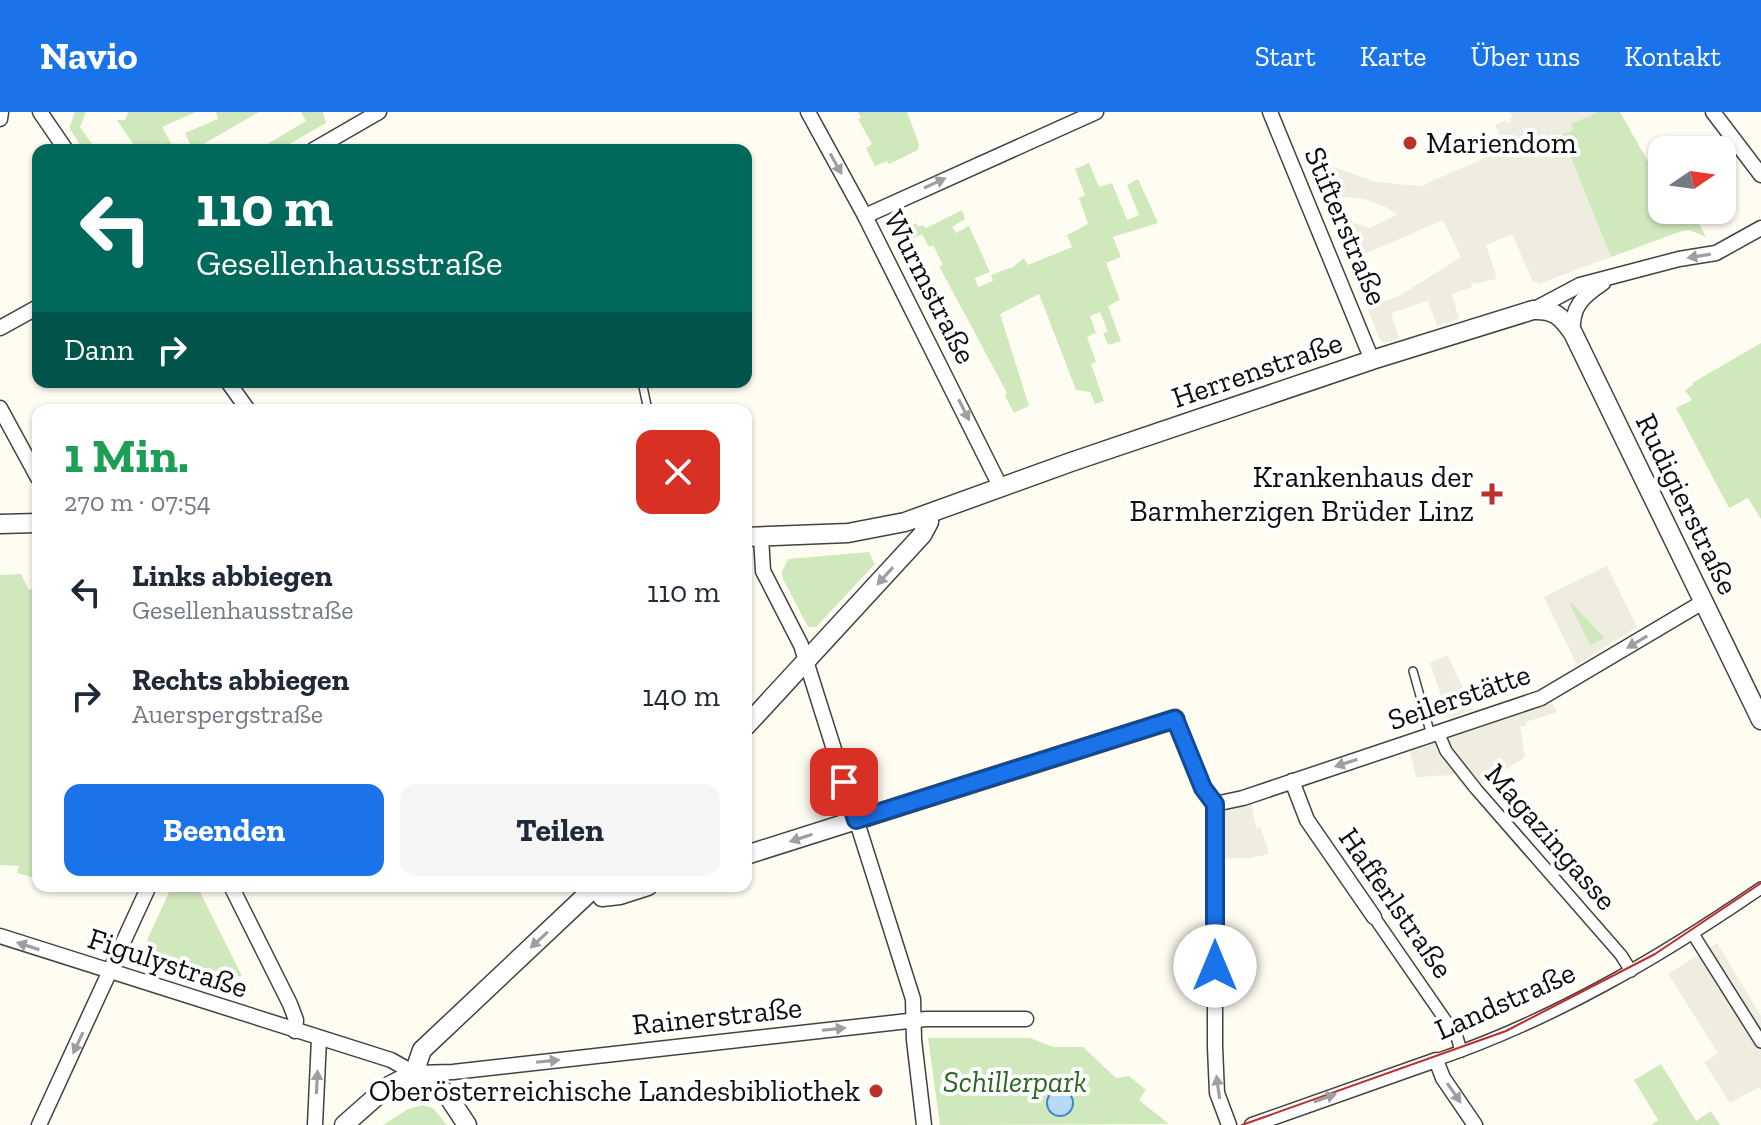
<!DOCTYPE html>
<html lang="de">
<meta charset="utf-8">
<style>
:root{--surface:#fff;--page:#f6f6f7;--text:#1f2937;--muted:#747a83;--accent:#1a73e8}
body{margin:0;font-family:"Zilla Slab",serif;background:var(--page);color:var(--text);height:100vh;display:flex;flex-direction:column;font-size:30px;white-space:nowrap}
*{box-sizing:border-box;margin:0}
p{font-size:26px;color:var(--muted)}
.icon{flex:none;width:44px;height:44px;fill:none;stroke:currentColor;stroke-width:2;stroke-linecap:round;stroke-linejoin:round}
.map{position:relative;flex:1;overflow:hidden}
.panel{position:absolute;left:32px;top:292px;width:720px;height:488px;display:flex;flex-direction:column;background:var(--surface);border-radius:16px;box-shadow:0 2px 6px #0004}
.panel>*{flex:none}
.guide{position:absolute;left:32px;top:32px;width:720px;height:244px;border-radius:16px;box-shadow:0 2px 6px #0004;background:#00695c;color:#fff;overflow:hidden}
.needle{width:52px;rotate:77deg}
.fabs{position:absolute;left:1648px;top:24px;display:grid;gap:16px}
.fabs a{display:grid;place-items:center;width:88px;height:88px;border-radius:16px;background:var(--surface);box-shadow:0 2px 6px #0004;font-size:40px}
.pin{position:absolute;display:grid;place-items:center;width:68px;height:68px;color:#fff;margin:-34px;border-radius:16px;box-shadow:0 4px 12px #0006}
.me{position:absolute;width:88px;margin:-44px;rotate:0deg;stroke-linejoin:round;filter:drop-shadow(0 0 6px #0008)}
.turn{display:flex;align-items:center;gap:28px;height:168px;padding:0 32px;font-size:36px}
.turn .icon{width:104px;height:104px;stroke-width:2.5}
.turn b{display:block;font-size:56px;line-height:68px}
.then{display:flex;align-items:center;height:76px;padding:0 32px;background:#0003;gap:16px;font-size:30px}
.round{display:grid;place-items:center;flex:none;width:84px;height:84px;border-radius:16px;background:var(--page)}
.summary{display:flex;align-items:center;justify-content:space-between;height:136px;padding:0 32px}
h1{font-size:48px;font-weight:700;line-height:60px;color:#1e9e55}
.cta{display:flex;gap:16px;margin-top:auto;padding:16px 32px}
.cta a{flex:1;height:92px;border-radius:16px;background:var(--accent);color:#fff;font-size:32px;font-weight:700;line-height:92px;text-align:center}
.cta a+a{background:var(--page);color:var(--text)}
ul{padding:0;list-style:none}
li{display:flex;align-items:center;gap:24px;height:104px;padding:0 32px}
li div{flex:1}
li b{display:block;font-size:30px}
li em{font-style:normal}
header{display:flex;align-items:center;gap:48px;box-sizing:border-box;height:112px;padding:0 40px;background:var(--accent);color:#fff}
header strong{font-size:38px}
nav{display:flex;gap:44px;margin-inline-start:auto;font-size:28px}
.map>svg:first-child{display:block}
</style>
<header>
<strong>Navio</strong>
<nav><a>Start</a><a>Karte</a><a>Über uns</a><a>Kontakt</a></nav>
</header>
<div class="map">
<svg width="1761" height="1013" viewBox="0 0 1761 1013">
<rect width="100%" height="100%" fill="#fffdf2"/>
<g fill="#d0e9bc">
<path d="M75 0H86L80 15 96 38H84L69 16Z"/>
<path d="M128 0H196L162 15 173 35 169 38H137L117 8H125Z"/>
<path d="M216 0H259L193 38 185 21 218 7Z"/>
<path d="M301 0H323L326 11 279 38H257L306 9Z"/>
<path d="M858 0H907L919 32 918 38 889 52 887 49 875 54 866 36 872 32 858 7 861 6Z"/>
<path d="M1598 0H1620L1655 62 1662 64V98H1692L1706 125 1689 118 1682 119 1611 145 1561 23 1572 18 1570 12Z"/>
<path d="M1089 51 1099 75 1112 71 1127 108 1139 103 1127 73 1138 67 1158 111 1113 125 1121 145 1106 151 1120 188 1108 194 1121 229 1108 233 1103 221 1108 220 1100 200 1090 204 1096 221 1087 225 1096 250 1091 252 1104 289 1095 292 1090 280 1076 278 1039 182 1000 202 1029 294 1014 301 1005 284 1007 281 939 154 943 153 933 133 929 135 922 122 908 130 902 118 916 111 918 115 923 113 926 116 962 98 965 107 952 115 956 121 969 114 990 160 975 166 978 175 993 169 991 163 1013 155 1024 146 1028 153 1072 135 1067 123 1088 112 1079 86 1085 83 1075 57Z"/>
<path d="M1761 231V407L1748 386 1729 396 1676 296 1692 288 1685 278 1693 273 1692 271Z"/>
<path d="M869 440 875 452 816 515H808L783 467 782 460 788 447Z"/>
<path d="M21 462 29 478 34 476 38 484V767L17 761 19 754 0 753V463Z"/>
<path d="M1571 490 1605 526 1590 534 1569 491Z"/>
<path d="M172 774H197L242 864C220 867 191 851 169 844L165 857 147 846V828Z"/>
<path d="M928 926H1030L1053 935H1083L1116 966 1129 964 1146 978 1139 988 1169 1012 940 1013Z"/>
<path d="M1661 952 1696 1009 1711 999 1720 1013H1651L1658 1008 1634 968Z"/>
<path d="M423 993 433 996 447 1013H383L408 997Z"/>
</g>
<g fill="#efece0" fill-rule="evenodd">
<path d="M1508 0H1598L1571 12 1573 18 1562 23 1611 145 1538 172 1537 169 1533 170 1512 122 1486 133 1497 167 1471 172 1472 175 1452 182 1459 207 1437 214 1428 189 1391 201 1399 226 1384 231 1379 226 1367 195 1399 184 1461 145 1443 108 1355 146 1340 111H1354L1370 116 1397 103 1386 95 1367 88 1349 85 1329 87 1312 47 1376 70 1421 74 1503 38 1502 30 1506 27 1504 25 1501 26 1495 13 1506 8 1508 11 1511 10 1510 6 1513 3Z"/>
<path d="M1607 454 1637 515 1577 553 1544 485ZM1571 490 1605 525V526L1590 533 1569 491Z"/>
<path d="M1447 543 1474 598 1443 607 1439 600 1443 598 1440 580 1430 551Z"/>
<path d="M1552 591 1557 600 1526 610 1527 613 1520 615 1525 645 1469 681 1454 663 1416 665 1409 636Z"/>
<path d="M1251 689 1256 716 1261 715 1269 742 1249 746 1223 747 1224 699Z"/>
<path d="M1717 831 1761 904V978L1759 975 1730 991 1704 950 1718 941 1668 862Z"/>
</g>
<circle fill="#b8d9f4" stroke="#4188c9" stroke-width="2" cx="1060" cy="991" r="13"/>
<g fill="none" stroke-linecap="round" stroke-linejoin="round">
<g stroke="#424242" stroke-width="10">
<g id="service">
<path d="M642 270 648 298"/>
<path d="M1413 559 1431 623"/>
</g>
</g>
<g stroke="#424242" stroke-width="14">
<g id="pedestrian">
<path d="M1438 620 1446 639 1476 677 1621 843 1631 859"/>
<path d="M1374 805 1457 925 1461 939"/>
<path d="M1693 822 1761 930"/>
<path d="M1436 948C1553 908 1659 846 1761 776"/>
</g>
</g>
<g stroke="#424242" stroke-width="17">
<g id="minor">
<path d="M40 0 66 38"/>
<path d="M808 0 865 104 1001 376"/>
<path d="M1270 0 1372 248"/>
<path d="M1713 0 1761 63"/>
<path d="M0 7 1 0"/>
<path d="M313 38 379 0"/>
<path d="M865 104 1096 0"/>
<path d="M1533 198 1580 173 1679 147 1716 141 1761 116"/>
<path d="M0 216 38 195"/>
<path d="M1573 221C1571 195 1582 185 1603 171"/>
<path d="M228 270 248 298"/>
<path d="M0 296 38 366"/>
<path d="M761 425 763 459 801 533 913 887 914 928 924 1013"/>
<path d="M1175 607 1203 676 1215 692V935L1217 981 1229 1013"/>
<path d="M1292 669 1307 708 1374 805"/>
<path d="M1215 692 1243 686 1541 586 1703 490"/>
<path d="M231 774 290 892 296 908 295 919"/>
<path d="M0 824 391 948 414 961 453 960 926 907H1026"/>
<path d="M39 1013 149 774"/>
<path d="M315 1013 319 927"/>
<path d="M1252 1013 1436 948 1443 966 1475 1013"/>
</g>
</g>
<g stroke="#424242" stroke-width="21">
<g id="tertiary">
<path d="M0 412 38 411"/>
<path d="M746 425 848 421 905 410 1071 350 1372 248 1533 198C1554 197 1561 204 1573 221L1761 608"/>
<path d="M746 614 922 423 929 410 928 402"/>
<path d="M746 743 1175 607"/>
<path d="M602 785 620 783 648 774"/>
<path d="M414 961 422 938 596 774"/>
<path d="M414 961 446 981 467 1013"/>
<path d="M344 1013 387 975 414 961"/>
</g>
</g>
<use href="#service" stroke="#fff" stroke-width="7"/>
<use href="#pedestrian" stroke="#fff" stroke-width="11"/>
<use href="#minor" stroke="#fff" stroke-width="14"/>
<use href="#tertiary" stroke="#fff" stroke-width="18"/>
<path stroke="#bc2f2b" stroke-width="2" d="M1242 1013 1506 919 1655 842 1761 771"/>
</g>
<defs><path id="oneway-solid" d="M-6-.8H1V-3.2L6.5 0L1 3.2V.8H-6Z" transform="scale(2)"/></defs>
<g fill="#9f9f9f">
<use href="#oneway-solid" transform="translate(836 52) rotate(61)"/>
<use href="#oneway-solid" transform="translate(935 71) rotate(-25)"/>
<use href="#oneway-solid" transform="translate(1699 144) rotate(171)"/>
<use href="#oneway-solid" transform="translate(964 298) rotate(63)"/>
<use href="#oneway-solid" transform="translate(885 464) rotate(132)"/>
<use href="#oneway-solid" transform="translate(1637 530) rotate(149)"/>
<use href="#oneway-solid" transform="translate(1346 651) rotate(162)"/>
<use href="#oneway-solid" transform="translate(801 726) rotate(162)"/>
<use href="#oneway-solid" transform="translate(539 828) rotate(137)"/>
<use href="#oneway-solid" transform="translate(28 834) rotate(-162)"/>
<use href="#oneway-solid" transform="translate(834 917) rotate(-6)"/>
<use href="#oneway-solid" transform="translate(78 931) rotate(115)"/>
<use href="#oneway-solid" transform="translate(548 949) rotate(-6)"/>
<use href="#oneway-solid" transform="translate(317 970) rotate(-87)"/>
<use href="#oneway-solid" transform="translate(1218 975) rotate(-98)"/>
<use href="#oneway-solid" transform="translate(1454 981) rotate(55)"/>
<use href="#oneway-solid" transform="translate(1325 986) rotate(-20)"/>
</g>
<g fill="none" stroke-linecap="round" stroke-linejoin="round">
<g stroke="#114b97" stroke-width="20">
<path id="route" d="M844 670 856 708 1175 607 1203 676 1215 692V854"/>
</g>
<use href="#route" stroke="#1a73e8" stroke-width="14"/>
</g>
<g fill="#bc2f2b" stroke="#fff" stroke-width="3">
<circle cx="1410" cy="31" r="8"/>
<path d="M1488 370h8v8h8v8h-8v8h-8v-8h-8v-8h8z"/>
<circle cx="876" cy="979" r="8"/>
</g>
<g text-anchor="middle" stroke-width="8" stroke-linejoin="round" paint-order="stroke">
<g font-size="30" fill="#0f0f0f" stroke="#fff" text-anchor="end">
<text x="1426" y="41" text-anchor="start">Mariendom</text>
<text x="1474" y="375">Krankenhaus der<tspan x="1474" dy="34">Barmherzigen Brüder Linz</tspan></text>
<text x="860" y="989">Oberösterreichische Landesbibliothek</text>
</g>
<g font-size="30" fill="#0f0f0f" stroke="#fff">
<text transform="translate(1346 114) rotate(67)" y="10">Stifterstraße</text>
<text transform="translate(930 175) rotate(63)" y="10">Wurmstraße</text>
<text transform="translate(1257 258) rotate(-19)" y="10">Herrenstraße</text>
<text transform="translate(1687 392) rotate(64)" y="10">Rudigierstraße</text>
<text transform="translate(1459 585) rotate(-19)" y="10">Seilerstätte</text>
<text transform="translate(1551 725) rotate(49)" y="10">Magazingasse</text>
<text transform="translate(1396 791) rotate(55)" y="10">Hafferlstraße</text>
<text transform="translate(168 851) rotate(18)" y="10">Figulystraße</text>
<text transform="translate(1505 889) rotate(-24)" y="10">Landstraße</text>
<text transform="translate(717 904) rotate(-6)" y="10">Rainerstraße</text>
</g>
<g font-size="30" font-style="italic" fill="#2a6621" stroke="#fff">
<text x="1015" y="980">Schillerpark</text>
</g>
</g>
</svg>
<div class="fabs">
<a><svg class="needle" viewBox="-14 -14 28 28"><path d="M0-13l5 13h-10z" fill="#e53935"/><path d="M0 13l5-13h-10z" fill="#747a83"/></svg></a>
</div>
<div class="pin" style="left:844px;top:670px;background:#d93025"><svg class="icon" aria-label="arrive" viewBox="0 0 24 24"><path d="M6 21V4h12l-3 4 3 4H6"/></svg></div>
<svg class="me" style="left:1215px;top:854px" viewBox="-20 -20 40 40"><circle r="19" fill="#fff"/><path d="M0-13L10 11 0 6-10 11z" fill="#1a73e8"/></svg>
<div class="guide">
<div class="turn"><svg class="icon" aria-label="left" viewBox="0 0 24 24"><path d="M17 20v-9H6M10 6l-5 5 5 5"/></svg><div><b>110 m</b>Gesellenhausstraße</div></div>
<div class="then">Dann<svg class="icon" aria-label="right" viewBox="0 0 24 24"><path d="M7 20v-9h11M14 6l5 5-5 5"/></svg></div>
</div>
<section class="panel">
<div class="summary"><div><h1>1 Min.</h1><p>270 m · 07:54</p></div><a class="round" style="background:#d93025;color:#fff"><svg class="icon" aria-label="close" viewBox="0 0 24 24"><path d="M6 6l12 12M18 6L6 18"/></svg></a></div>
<ul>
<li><svg class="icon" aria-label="left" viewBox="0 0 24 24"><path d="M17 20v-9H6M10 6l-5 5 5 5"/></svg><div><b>Links abbiegen</b><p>Gesellenhausstraße</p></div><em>110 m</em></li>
<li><svg class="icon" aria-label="right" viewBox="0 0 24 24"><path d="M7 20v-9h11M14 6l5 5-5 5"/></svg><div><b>Rechts abbiegen</b><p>Auerspergstraße</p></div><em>140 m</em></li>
</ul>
<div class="cta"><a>Beenden</a><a>Teilen</a></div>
</section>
</div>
